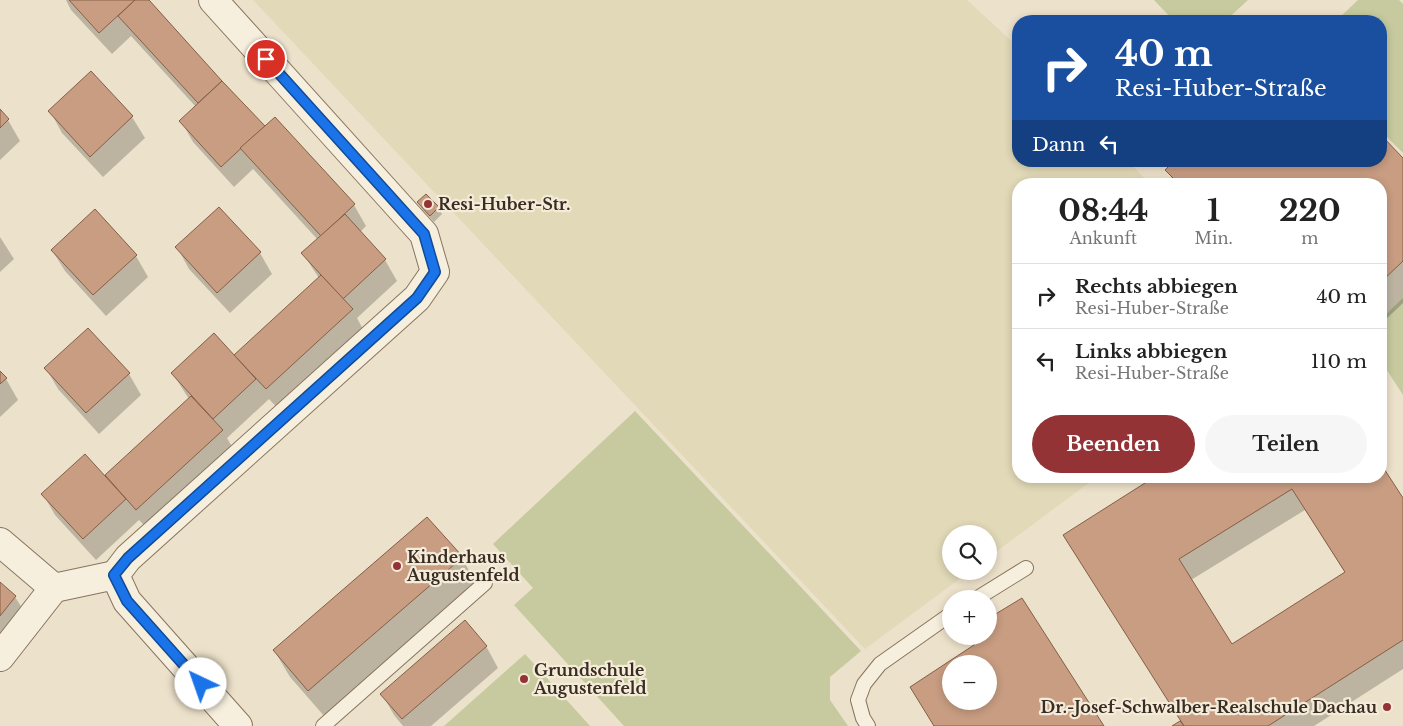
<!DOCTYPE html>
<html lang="de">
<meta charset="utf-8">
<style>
:root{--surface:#fff;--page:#f6f6f6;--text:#222;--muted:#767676;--line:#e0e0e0;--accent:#933336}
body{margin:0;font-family:"Libre Baskerville",serif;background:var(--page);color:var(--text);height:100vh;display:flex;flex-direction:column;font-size:19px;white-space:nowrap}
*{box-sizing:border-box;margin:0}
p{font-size:16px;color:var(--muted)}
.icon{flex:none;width:28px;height:28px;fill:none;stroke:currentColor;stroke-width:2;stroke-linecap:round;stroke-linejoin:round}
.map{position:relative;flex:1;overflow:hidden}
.panel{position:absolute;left:1012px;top:178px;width:375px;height:305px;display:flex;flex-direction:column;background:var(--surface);border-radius:20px;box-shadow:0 2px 8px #0003}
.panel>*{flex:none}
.banner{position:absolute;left:1012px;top:15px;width:375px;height:152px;border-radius:20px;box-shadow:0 2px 8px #0003;background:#1a4fa0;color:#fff;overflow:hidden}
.buttons{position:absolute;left:942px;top:525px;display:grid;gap:10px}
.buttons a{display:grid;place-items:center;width:55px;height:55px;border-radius:50%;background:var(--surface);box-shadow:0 2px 8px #0003;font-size:25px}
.pin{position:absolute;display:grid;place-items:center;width:42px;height:42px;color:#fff;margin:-21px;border:2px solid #fff;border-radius:50%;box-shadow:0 1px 5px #0007}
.me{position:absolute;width:55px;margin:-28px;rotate:318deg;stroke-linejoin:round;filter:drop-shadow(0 0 4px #0008)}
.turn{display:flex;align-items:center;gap:18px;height:105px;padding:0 20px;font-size:22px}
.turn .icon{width:65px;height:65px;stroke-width:2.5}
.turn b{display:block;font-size:35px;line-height:42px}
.then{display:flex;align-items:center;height:48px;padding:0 20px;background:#0003;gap:10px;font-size:19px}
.eta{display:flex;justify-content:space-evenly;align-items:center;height:85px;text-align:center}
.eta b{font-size:30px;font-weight:700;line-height:35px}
.action{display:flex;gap:10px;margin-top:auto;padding:10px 20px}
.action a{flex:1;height:58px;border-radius:30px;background:var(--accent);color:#fff;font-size:20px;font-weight:700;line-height:58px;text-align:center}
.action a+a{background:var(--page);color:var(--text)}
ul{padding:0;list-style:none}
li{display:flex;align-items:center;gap:15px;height:65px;padding:0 20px;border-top:1px solid var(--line)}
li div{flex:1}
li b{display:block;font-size:19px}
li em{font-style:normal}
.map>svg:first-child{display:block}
</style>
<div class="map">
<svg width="1403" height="726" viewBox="0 0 1403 726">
<rect width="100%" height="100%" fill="#ece1ca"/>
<path fill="#e1d9b7" d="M253 0H967L1019 48V161H1128L1150 184H1019V476H1098L989 557V534H951V571H970L865 649Z"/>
<g fill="#c6ca9e">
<path d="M1154 0H1248L1225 21H1174Z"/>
<path d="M1358 0H1399L1403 4V153L1381 131V21H1336Z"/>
<path d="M1403 298V395L1381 361V319Z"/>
<path d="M635 411 861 651 830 677V700L848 726H624L514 605 533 588 493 544Z"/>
<path d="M525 654 590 726H444Z"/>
</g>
<g fill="#0003" fill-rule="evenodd">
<path d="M66 0H147L265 128 354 205 366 226 360 232 385 260 397 281 357 318 364 331 279 410 269 399 227 438 235 452 149 530 139 520 96 560 55 515 43 494 105 477 189 399 173 374 234 356 319 278 303 254 318 240 253 169 234 187 193 142 181 121 196 107 131 36 112 54 71 10Z"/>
<path d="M91 73 132 117 145 138 103 177 62 133 50 111Z"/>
<path d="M0 111 8 120 20 141 0 160Z"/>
<path d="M1403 160V303L1381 324V184H1175L1167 170Z"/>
<path d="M418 202 438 207 442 214 434 222 422 209Z"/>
<path d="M0 237 14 259 0 272Z"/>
<path d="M177 247 260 253 272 274 230 313 189 269Z"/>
<path d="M52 250 136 256 148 277 106 316 65 271Z"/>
<path d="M46 368 129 374 141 395 99 434 58 389Z"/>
<path d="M0 373 6 379 18 400 0 417Z"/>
<path d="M1159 476H1381L1403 501V669L1314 726H1174L1181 722ZM1305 510 1345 573 1232 646 1191 580Z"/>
<path d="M462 558 477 585 325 717 290 677 274 650Z"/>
<path d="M0 584 15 597 24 611 0 640Z"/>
<path d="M1022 600 1102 726H934L911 687 989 636V620ZM951 664H989V701H951Z"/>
<path d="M486 646 498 668 431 726H403L394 715 382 694Z"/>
</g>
<g fill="#c89d82" stroke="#855e46" fill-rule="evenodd">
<path d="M69 0H135L99 33Z"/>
<path d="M135 0H149L222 81 198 103 118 16Z"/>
<path d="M91 71 133 116 90 157 48 111Z"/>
<path d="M222 81 265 126 221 167 179 121Z"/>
<path d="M0 109 9 119 0 128Z"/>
<path d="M275 117 355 204 321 236 240 148Z"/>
<path d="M1381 135 1403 158V261L1381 282V184H1179L1165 170 1174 161H1381Z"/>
<path d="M426 194 439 207 430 216 417 202Z"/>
<path d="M219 207 261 252 217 293 175 247Z"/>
<path d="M95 209 137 255 93 295 51 250Z"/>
<path d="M345 214 386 259 343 299 301 253Z"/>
<path d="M321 275 353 309 266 389 234 355Z"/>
<path d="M88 328 130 373 86 413 44 368Z"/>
<path d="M214 333 256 379 213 419 171 373Z"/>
<path d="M0 371 7 378 0 384Z"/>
<path d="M191 396 223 430 136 510 105 475Z"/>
<path d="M85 454 126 499 83 539 41 494Z"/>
<path d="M1381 464 1403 498V640L1268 726H1184L1063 535 1156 476H1381ZM1292 489 1345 572 1232 644 1179 559Z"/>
<path d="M427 517 463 557 308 691 273 650Z"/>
<path d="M0 582 16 596 0 616Z"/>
<path d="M1022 598 1104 726H934L910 687 974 645 969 636H989V618ZM951 664H989V701H951Z"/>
<path d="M465 620 487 646 402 719 380 694Z"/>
<path d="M1180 721 1184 726H1172Z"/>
</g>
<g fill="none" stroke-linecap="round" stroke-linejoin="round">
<g stroke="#88745f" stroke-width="16">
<g id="service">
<path d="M976 599 1026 568"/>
<path d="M323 726 485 583"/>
<path d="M868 726 863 718 858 700 864 684 880 664 951 614"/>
</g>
</g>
<g stroke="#88745f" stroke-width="30">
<g id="minor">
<path d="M0 542 54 588 115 575"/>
<path d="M115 575 128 558 417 298 435 272 424 234 213 0"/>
<path d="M115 575 127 601 238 726"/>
<path d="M0 657 54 588"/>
</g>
</g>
<use href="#service" stroke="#f7efdd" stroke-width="14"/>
<use href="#minor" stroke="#f7efdd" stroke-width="28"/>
</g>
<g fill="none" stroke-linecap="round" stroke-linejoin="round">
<g stroke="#114b97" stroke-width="12">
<path id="route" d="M201 684 127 601 114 575 128 558 417 298 435 272 424 234 266 59"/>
</g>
<use href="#route" stroke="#1a73e8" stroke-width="9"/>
</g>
<g fill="#933336" stroke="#f4ebd9" stroke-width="2">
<circle cx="428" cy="204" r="5"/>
<circle cx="397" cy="566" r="5"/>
<circle cx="524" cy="679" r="5"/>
<circle cx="1387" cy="707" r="5"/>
</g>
<g text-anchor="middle" stroke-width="4.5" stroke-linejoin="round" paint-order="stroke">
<g font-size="16" font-weight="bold" fill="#392c22" stroke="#f4ebd9" text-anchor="start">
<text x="438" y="210">Resi-Huber-Str.</text>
<text x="407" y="563">Kinderhaus<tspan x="407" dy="18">Augustenfeld</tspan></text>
<text x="534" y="676">Grundschule<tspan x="534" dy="18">Augustenfeld</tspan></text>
<text x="1377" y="713" text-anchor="end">Dr.-Josef-Schwalber-Realschule Dachau</text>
</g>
</g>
</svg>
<div class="buttons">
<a><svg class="icon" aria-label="search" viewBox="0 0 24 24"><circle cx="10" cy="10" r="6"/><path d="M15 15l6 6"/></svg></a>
<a>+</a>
<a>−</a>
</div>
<div class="pin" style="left:266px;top:59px;background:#d93025"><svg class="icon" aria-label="arrive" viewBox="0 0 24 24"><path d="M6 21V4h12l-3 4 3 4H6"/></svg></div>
<svg class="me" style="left:201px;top:684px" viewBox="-20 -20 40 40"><circle r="19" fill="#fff"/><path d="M0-13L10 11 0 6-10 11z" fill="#1a73e8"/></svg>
<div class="banner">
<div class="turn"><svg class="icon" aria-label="right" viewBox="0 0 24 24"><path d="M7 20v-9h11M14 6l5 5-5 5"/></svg><div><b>40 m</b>Resi-Huber-Straße</div></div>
<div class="then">Dann<svg class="icon" aria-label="left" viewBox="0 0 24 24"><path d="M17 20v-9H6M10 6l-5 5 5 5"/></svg></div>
</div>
<section class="panel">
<div class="eta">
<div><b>08:44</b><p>Ankunft</p></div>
<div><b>1</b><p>Min.</p></div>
<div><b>220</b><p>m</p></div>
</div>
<ul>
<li><svg class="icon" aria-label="right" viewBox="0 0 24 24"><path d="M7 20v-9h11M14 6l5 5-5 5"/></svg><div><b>Rechts abbiegen</b><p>Resi-Huber-Straße</p></div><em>40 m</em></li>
<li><svg class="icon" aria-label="left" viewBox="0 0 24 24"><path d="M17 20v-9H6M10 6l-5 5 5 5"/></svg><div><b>Links abbiegen</b><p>Resi-Huber-Straße</p></div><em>110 m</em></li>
</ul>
<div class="action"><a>Beenden</a><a>Teilen</a></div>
</section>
</div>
